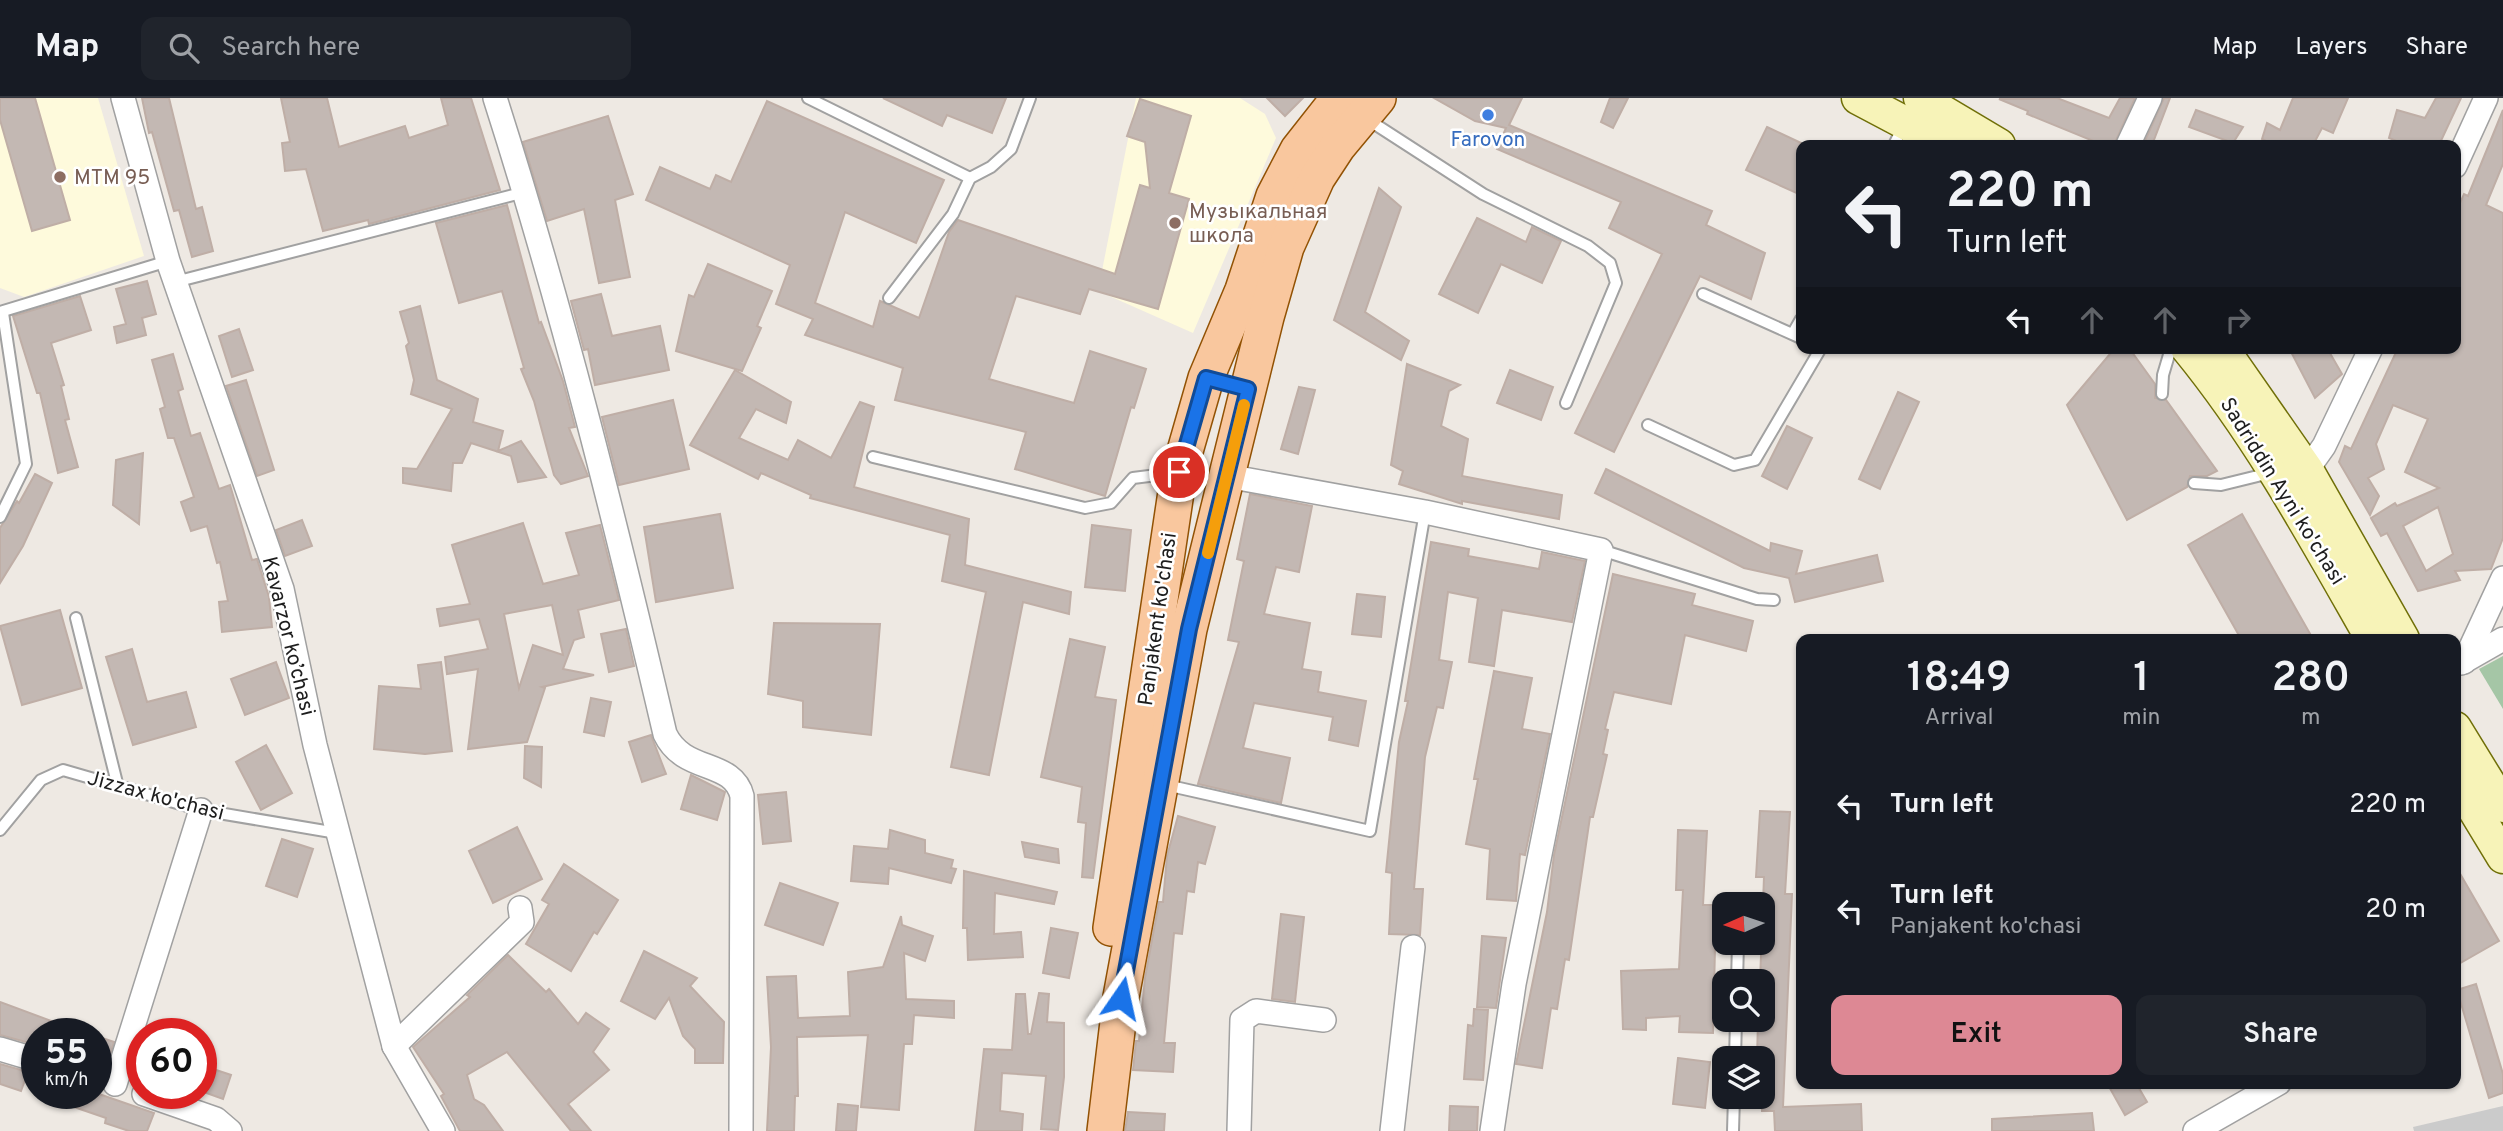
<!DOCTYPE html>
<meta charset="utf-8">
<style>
:root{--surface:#171b24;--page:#20242c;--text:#f1f3f6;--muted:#9ea1a6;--line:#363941;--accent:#dd8894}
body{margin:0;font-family:Overpass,sans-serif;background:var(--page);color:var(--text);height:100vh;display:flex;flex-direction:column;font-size:26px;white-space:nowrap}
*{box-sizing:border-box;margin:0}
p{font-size:23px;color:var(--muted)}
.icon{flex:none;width:38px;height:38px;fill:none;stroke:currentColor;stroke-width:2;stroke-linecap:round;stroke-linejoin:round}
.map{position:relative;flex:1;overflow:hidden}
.panel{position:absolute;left:1796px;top:536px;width:665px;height:455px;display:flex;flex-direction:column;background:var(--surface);border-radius:14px;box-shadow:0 2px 5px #0004}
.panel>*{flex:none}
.hud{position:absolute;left:1796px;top:42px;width:665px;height:214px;border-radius:14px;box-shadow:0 2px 5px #0004;background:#171b24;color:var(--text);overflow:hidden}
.needle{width:46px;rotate:267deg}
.buttons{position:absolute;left:1712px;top:794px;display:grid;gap:14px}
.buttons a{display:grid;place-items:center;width:63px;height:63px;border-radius:14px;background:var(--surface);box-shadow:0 2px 5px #0004;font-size:35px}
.speed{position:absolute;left:21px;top:920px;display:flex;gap:14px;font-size:35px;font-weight:700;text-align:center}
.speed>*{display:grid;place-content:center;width:91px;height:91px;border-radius:50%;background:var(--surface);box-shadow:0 2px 5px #0004;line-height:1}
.speed small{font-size:18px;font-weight:400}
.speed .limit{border:10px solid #d22;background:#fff;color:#111}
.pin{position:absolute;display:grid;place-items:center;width:60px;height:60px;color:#fff;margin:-30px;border:4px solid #fff;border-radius:50%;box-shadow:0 2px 7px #0007}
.me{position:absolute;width:77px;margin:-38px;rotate:11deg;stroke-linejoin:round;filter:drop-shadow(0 0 5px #0008)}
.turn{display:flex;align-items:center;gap:24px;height:147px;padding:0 35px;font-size:32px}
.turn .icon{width:91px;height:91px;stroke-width:2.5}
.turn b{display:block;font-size:49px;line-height:60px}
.lanes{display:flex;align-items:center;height:66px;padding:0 35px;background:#0003;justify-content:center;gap:35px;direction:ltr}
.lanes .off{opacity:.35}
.eta{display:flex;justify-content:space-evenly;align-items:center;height:119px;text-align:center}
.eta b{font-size:42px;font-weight:600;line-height:49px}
.primary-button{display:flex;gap:14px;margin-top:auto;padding:14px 35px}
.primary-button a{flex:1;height:80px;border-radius:14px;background:var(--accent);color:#111;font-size:28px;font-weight:600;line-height:80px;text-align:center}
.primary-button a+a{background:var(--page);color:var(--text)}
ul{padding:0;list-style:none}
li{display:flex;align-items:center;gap:21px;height:105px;padding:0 35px}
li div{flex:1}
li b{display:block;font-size:26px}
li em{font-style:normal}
header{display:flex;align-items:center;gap:42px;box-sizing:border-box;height:98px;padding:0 35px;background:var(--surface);border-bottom:2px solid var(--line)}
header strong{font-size:33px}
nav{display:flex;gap:38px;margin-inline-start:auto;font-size:24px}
.search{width:490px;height:63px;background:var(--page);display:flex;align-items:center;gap:18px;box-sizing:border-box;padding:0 24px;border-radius:14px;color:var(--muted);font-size:26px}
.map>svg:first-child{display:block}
</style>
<header>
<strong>Map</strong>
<div class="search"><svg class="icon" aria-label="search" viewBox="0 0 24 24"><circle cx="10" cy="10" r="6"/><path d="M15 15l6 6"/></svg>Search here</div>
<nav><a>Map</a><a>Layers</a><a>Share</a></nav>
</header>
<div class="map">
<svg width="2503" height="1033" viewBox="0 0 2503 1033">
<rect width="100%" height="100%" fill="#eee9e3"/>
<g fill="#fefadc">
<path d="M0 0H98L144 158 24 199 0 190Z"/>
<path d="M1136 0H1240L1265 16 1276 40 1193 235 1098 193Z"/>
</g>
<path fill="#cbcbcb" d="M2503 1008V1033H2414L2413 1029Z"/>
<path fill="#a5c6a6" d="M2503 558V611L2479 571Z"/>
<g fill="#c3b8b3" stroke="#bfaea6" stroke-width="2" fill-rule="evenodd">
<path d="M0 0H35L70 122 32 133 0 22Z"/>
<path d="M142 0H169L196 111 202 109 213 153 192 159 179 112 174 113 152 34 149 35Z"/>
<path d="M281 0H327L339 49 405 28 409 40 448 27 441 0H471L500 92 369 126 368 122 323 133 306 71 285 73 282 45 290 44Z"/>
<path d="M883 0H1006L992 35 947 17 942 28Z"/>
<path d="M1267 0H1303L1285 18Z"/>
<path d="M1434 0H1522L1509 27 1712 113 1706 127 1765 155 1751 201 1700 178 1614 354 1575 335 1662 156 1609 130 1621 104 1497 51 1506 30 1475 23Z"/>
<path d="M1610 0H1628L1613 30 1601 24Z"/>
<path d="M2057 0 2109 20 2120 0H2135L2114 47H2103L2027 16 2028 13 1999 1Z"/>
<path d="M2164 0H2170L2152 47H2143Z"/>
<path d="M2293 0H2348L2333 35 2322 30 2313 47H2273L2262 41 2267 25 2280 32Z"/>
<path d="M2436 0H2461L2439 47H2406L2389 40 2397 12 2425 20Z"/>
<path d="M1140 1 1191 18 1169 95 1189 101 1158 211 1089 191 1080 216 1016 198 989 281 1074 305 1090 253 1146 271 1134 310 1131 309 1105 398 1015 371 1026 334 895 302 903 270 805 237 813 221 776 206 790 167 646 102 660 69 710 91 716 77 731 84 767 3 944 82 916 145 845 114 815 205 873 229 880 203 919 220 949 134 958 122 1115 176 1140 87 1150 90 1145 44 1127 38Z"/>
<path d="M2196 12 2243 29 2233 45 2189 29Z"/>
<path d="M2503 12V66L2486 107 2503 115V440L2491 471 2455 473 2460 482 2418 493 2387 435 2381 438 2371 420 2395 405 2397 408 2439 390 2405 374 2428 321 2393 307 2376 346 2384 371 2368 380 2379 398 2370 417 2339 364 2345 348 2351 351 2398 250H2455V116L2464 96 2468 98ZM2438 409 2453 456 2426 473 2403 428Z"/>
<path d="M608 18 633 96 615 102 630 179 599 185 584 111 547 123 523 44Z"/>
<path d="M1767 29 1801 45V97L1746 72Z"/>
<path d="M1379 90 1401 109 1365 214 1409 243 1401 262 1334 222Z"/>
<path d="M507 107 539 225 541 224 563 283 575 329 569 330 588 378 561 386 554 377 534 303 521 271 524 270 502 193 459 205 436 125Z"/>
<path d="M1477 120 1526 144 1532 129 1561 143 1542 185 1501 166 1478 215 1439 196Z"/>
<path d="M708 166 772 193 757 228 761 230 742 273 676 253 689 197 694 199Z"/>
<path d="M147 183 156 216 142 220 146 237 117 245 114 229 126 226 116 191Z"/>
<path d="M601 196 612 238 660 228 669 272 595 287 588 251 584 252 571 203Z"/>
<path d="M80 198 91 232 51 245 64 287 61 288 69 321 65 322 78 369 58 375 40 295H37L13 218Z"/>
<path d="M420 208 437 282 478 301 473 324 503 333 498 353 521 343 546 379 518 384 511 358 471 345 462 365H453L451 393 403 385V370L417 371 452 311 411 296 414 282 406 248 409 245 400 214Z"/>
<path d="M239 231 253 272 232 279 219 238Z"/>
<path d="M2115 250H2129L2155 286V300L2166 302 2217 373 2207 378H2190L2187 389 2127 422 2067 307Z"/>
<path d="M2289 250H2327L2342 276 2315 300Z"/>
<path d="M173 256 183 291 178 293 191 338 200 335 219 391 230 387 252 462 257 461 269 499 272 529 222 534 219 504 228 503 220 464 217 465 207 428 191 433 181 404 194 399 174 340H168L160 311 165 309 152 262Z"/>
<path d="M1407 266 1460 287 1449 293 1441 328 1468 341 1462 378 1562 397 1559 421 1462 403V406L1399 386 1403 373 1391 367Z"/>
<path d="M735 272 791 304 786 325 756 311 739 340 788 362 798 342 831 360 860 304 874 309 854 389 969 421 965 467 1071 494 1069 516 1023 504 989 677 951 669 986 494 942 483 950 437 810 400 811 397 761 375 758 381 690 347Z"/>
<path d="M1510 272 1553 289 1541 322 1497 305Z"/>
<path d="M246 282 274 372 257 378 226 288Z"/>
<path d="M1299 289 1315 292 1298 356 1281 351Z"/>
<path d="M1898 294 1919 304 1880 391 1859 381Z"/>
<path d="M673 302 689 371 619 387 602 319Z"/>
<path d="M1787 328 1812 340 1787 391 1762 378Z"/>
<path d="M143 355 139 426 113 407 116 362Z"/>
<path d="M1606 371 1770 453 1771 445 1802 453 1796 476 1877 457 1883 483 1795 504 1789 480 1744 470 1595 395Z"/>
<path d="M35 376 52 385 23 448 0 485V430L17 403 19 405Z"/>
<path d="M1250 396 1312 408 1299 474 1276 469 1264 516 1310 525 1302 571 1321 574 1318 594 1366 603 1358 648 1329 642 1333 619 1254 605 1243 650 1290 660 1281 705 1198 686 1239 544 1228 542 1244 463 1237 461Z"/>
<path d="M720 416 733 490 656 504 644 429Z"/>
<path d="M2242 416 2313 541H2241L2188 447Z"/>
<path d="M302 422 312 448 285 458 276 432Z"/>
<path d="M523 425 543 486 579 477 566 435 600 427 619 502 578 512 584 539 574 542 563 571 594 577 542 589 545 590 527 644 468 651 478 571 447 576 445 559 488 551 479 521 440 528 437 511 470 506 452 447ZM552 507 563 557 533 547 519 590 504 516Z"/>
<path d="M1092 427 1131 432 1125 493 1085 489Z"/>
<path d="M1431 444 1469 451 1468 458 1539 471 1542 454 1585 463 1572 524 1502 512 1494 568 1469 564 1478 500 1448 494 1439 562 1452 564 1443 610 1437 609 1425 659 1414 791H1423L1420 837 1389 836 1392 775 1386 774 1399 644 1408 603H1405Z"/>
<path d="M1613 476 1695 496 1692 507 1753 523 1746 553 1685 537 1671 606 1614 594 1605 631 1608 632 1603 656 1607 657 1593 719H1590L1569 862 1565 861 1557 911 1551 910 1542 970 1516 966 1547 814 1554 757Z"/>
<path d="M1357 496 1385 499 1381 539 1352 536Z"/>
<path d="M60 512 82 590 22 607 0 528Z"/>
<path d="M774 525 880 526 871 637 803 629V603L768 596Z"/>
<path d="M626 531 634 568 609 574 601 536Z"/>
<path d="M1070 541 1105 549 1095 599 1116 602 1093 780 1082 779 1086 725 1078 724 1082 689 1041 679Z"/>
<path d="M132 551 147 604 186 594 196 629 133 647 106 559Z"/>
<path d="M276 564 289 600 245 617 231 581Z"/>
<path d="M441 564 452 653 425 656 374 651 379 588 421 591 418 567Z"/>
<path d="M1494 573 1532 580 1522 631 1550 636 1525 757 1520 756 1516 803 1487 801 1490 751 1466 746 1478 681H1474Z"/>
<path d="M591 600 611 604 604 638 584 634Z"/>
<path d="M651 637 666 676 642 684 629 644Z"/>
<path d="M266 647 292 695 261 712 236 664Z"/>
<path d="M525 648 542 649 541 689 524 680Z"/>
<path d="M691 677 725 694 717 722 681 711Z"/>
<path d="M786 694 791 743 763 746 758 697Z"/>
<path d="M1760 713 1790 714 1785 796H1792L1783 1009 1861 1006 1862 1033H1775L1774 1013H1762V961H1757L1758 922H1762L1760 884 1764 779H1756Z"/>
<path d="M1178 718 1215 729 1205 766 1198 764 1194 794 1187 793 1182 836 1174 835 1164 945H1175L1173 974 1133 972 1136 943H1139L1145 880 1159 804H1163L1167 758Z"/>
<path d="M517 729 542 781 493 805 469 753Z"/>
<path d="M890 732 925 742V755L953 762 951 770 956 771 951 785 889 770 888 786 851 783 854 748 888 751Z"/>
<path d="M1678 732 1707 733 1703 807H1716L1713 935 1679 934 1680 918 1646 920V932L1623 931 1621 873 1679 871 1683 792H1676Z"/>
<path d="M282 741 313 751 297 799 266 788Z"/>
<path d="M1022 744 1058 751 1059 765 1025 759Z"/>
<path d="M564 766 618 802 597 836 594 834 571 873 526 846 549 806 542 802Z"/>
<path d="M2455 767 2499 843 2455 868Z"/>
<path d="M964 773 1057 794 1054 806 995 795 994 836 1021 834 1023 859 968 862 967 830H963Z"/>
<path d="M780 785 838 805 823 847 765 827Z"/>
<path d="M1281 816 1304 819 1295 904 1272 901Z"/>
<path d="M901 818 902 827 933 838 925 863 904 855 906 901 954 903V920L914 917 912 946H904L899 1012 861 1009 868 937 797 939 798 998H795L794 1033H767L771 949 767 879 796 878 798 920 850 918 848 874 883 869Z"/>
<path d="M1051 830 1078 835 1069 880 1043 875Z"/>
<path d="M1482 838 1506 840 1496 910 1477 909Z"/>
<path d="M644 853 697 880 690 888 724 924 723 965H695V951L683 938 669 900 655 921 621 903Z"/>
<path d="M508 857 546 894 549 891 578 926 586 915 609 931 593 954 609 972 568 1006 591 1033H571L507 954 467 977 474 1001 484 1007 503 1033H460L441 998 444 996 413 949 470 899 467 897Z"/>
<path d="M2476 886 2503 976V995L2489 1000 2457 892Z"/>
<path d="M1039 895 1049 896 1047 924 1064 925V979L1058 1032 1041 1031 1046 978 1002 975 1000 1013 1023 1016 1022 1033H975L984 951 1012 952 1016 896H1025L1028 936H1031Z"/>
<path d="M0 904 81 934 80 936H37V947L0 937Z"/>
<path d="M1474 911 1488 912 1483 982 1464 981 1468 927 1473 928Z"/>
<path d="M96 938 114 944 99 996 154 1015 147 1033H129L105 1025 106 1020 42 998 98 996Z"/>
<path d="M1678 960 1710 964 1705 1010 1673 1006Z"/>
<path d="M0 966 28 974 21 993 0 986Z"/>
<path d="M201 967 231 977 223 1001 201 993Z"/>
<path d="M2107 985H2136L2147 1004 2125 1017Z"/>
<path d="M838 1006 858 1008 856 1033H836Z"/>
<path d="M1450 1008 1478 1009 1477 1033H1449Z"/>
<path d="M1128 1014 1165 1016 1164 1033H1125Z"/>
<path d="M2092 1015 2094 1033H1992V1021Z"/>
</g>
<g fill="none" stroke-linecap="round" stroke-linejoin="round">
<g stroke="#a1a1a1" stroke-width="14">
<g id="service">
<path d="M808 0 970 80"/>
<path d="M1367 21 1483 96 1588 148 1610 165 1616 185 1566 305"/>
<path d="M1894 47 1904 27"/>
<path d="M175 184 525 94"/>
<path d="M1703 196 1801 240"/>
<path d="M889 200 953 116 970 80 991 69 1011 51 1030 0"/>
<path d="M0 214 168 163"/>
<path d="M1793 235 1801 221"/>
<path d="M2162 296 2163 277 2171 250"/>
<path d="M1648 327 1734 367 1755 362 1821 250"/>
<path d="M873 359 1085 410 1111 405 1133 380 1173 375"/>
<path d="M2194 385 2221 387 2270 375"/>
<path d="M0 419 26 366 3 215"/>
<path d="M1601 452 1757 501 1774 502"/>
<path d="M76 520 117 685"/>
<path d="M1166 687 1370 733 1425 414"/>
<path d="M0 732 41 682 63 672 201 712 337 735"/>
<path d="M1737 884 1738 845"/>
<path d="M1735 961 1736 922"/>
<path d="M1733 1033 1734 999"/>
</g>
</g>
<g stroke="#a1a1a1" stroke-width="26">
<g id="minor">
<path d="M123 0 168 163 282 491 315 647 394 948 443 1033"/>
<path d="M495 0C562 209 615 422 665 636 684 676 733 661 742 698L741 1033"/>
<path d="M2128 47 2150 0"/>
<path d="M2455 68 2486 0"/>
<path d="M2307 372 2324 348 2371 250"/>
<path d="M1227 378 1425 414 1601 452 1514 886 1492 1033"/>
<path d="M2464 564 2503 480"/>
<path d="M2461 565 2503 541"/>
<path d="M394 948 522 824 520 810"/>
<path d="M0 951 37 962"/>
<path d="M115 986 201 712"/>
<path d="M144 996 216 1021 230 1033"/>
<path d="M1239 1033 1242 922 1256 913 1324 922"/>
<path d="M1392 1033 1413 849"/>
<path d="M2195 1033 2279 985"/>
</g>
</g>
<g stroke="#706f08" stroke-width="35">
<g id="secondary">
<path d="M1858 0 1947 47"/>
<path d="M1920 0 1999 47"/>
<path d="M2187 250C2260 339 2315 441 2372 541"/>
<path d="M2222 250 2307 372 2403 541"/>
<path d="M2455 630 2503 708"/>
<path d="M2455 680 2503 759"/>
</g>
</g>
<g stroke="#925204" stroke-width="38">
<g id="primary">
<path d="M1111 830 1179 374 1206 280 1243 192 1274 98 1298 52 1339 0"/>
<path d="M1105 1033 1121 899 1189 531 1266 219 1286 149 1317 80 1338 48 1378 0"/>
</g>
</g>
<use href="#service" stroke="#fff" stroke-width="10"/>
<use href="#minor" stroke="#fff" stroke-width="23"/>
<use href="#secondary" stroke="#f7f3b8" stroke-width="32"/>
<use href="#primary" stroke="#f9c79e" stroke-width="35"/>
</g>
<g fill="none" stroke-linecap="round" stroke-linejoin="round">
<g stroke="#114b97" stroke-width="18">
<path id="route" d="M1121 900 1189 531 1248 291 1206 280 1179 374"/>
</g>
<use href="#route" stroke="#1a73e8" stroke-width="12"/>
<path stroke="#f59e0b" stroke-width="12" d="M1208 455 1244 307"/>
</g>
<circle fill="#3f7fe0" stroke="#fff" stroke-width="2.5" cx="1488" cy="17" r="7"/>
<g fill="#8d6e63" stroke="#fff" stroke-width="2.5">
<circle cx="60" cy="79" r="7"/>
<circle cx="1175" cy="125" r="7"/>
</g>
<g text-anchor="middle" stroke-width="5" stroke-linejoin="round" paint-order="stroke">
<g font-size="21" fill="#366cbe" stroke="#fff">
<text x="1488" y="48">Farovon</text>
</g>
<g font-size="21" fill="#785e54" stroke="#fff" text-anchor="start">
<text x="74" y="86">МТМ 95</text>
<text x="1189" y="120">Музыкальная<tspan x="1189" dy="24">школа</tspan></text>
</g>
<g font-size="21" fill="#1d1d1d" stroke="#fff">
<text transform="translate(2283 393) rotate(58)" y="7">Sadriddin Ayni ko'chasi</text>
<text transform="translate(1157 521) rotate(-82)" y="7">Panjakent ko'chasi</text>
<text transform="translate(289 538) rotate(76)" y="7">Kavarzor ko’chasi</text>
<text transform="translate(156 697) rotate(15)" y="7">Jizzax ko'chasi</text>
</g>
</g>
</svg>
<div class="buttons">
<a><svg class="needle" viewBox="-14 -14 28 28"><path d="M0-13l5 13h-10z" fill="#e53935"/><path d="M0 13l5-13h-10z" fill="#9ea1a6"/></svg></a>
<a><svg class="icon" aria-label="search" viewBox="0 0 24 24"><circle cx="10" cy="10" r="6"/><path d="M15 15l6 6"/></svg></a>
<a><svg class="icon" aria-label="layers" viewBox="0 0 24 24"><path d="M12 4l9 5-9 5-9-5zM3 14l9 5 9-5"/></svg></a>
</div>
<div class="speed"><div>55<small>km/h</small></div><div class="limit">60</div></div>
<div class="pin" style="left:1179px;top:374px;background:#d93025"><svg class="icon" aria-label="arrive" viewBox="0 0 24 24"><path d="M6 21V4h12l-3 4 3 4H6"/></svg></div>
<svg class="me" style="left:1121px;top:900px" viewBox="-20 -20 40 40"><path d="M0-17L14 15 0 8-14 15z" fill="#1a73e8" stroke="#fff" stroke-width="4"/></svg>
<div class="hud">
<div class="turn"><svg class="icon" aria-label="left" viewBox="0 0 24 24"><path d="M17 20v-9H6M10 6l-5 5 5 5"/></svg><div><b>220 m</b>Turn left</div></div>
<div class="lanes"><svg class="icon" aria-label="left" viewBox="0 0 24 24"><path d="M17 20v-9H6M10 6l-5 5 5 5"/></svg><svg class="icon off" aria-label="ahead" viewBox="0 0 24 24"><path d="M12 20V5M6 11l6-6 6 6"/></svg><svg class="icon off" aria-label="ahead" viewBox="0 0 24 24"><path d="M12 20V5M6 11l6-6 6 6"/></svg><svg class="icon off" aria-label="right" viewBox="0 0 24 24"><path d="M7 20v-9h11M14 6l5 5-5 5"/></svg></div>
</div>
<section class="panel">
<div class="eta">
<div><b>18:49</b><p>Arrival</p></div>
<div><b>1</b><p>min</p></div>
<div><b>280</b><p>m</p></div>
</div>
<ul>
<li><svg class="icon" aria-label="left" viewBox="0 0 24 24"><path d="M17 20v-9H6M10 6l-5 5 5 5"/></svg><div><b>Turn left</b></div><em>220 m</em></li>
<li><svg class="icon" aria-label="left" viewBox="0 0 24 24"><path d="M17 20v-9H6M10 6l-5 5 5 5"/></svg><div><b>Turn left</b><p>Panjakent ko'chasi</p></div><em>20 m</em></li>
</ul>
<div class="primary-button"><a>Exit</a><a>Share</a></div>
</section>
</div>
